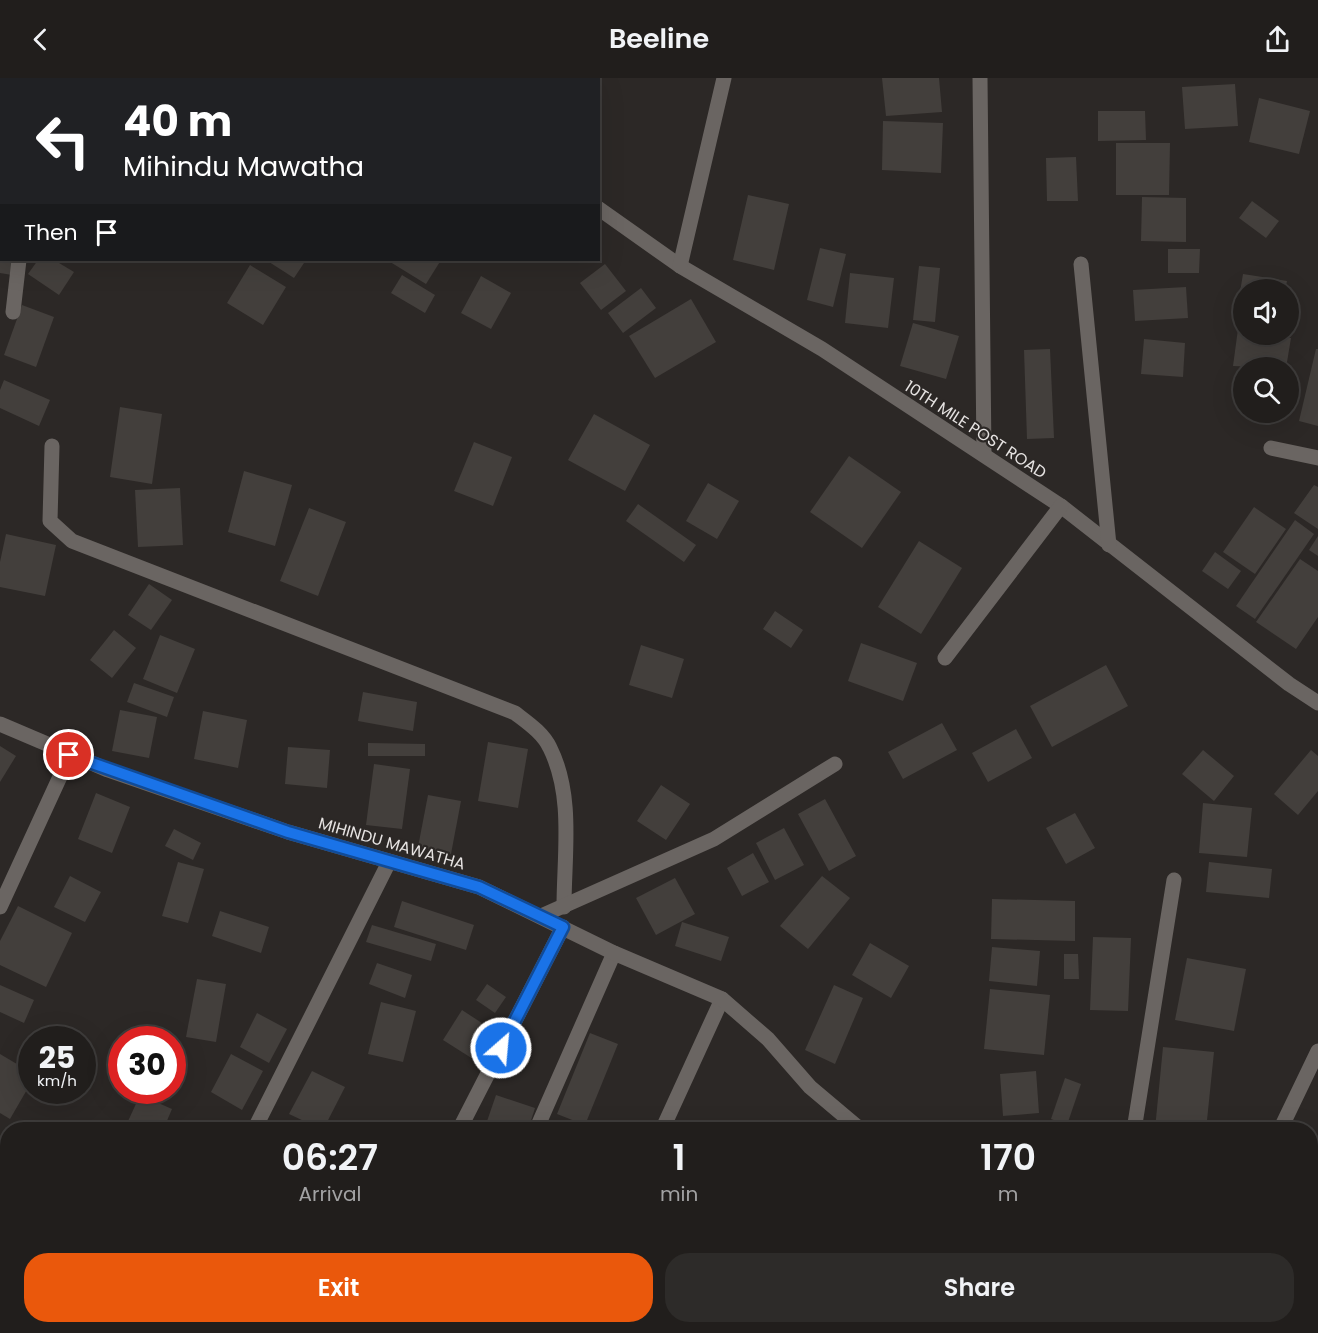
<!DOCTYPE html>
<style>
:root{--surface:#211e1c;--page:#2d2b29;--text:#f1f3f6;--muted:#a2a2a3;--line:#3e3c3b;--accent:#ea580c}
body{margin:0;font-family:Poppins,sans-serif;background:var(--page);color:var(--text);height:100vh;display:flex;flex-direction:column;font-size:22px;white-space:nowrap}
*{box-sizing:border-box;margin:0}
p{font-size:20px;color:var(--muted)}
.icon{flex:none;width:33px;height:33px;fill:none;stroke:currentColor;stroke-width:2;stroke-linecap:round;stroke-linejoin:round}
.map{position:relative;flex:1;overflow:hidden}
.sheet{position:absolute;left:0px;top:1044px;width:1318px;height:212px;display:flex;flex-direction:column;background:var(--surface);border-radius:24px 24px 0 0;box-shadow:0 6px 24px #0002,0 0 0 2px var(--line)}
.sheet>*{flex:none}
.guide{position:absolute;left:0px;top:0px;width:600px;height:183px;box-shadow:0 6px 24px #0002,0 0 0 2px var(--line);background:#202124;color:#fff;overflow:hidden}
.controls{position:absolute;left:1233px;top:201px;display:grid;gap:12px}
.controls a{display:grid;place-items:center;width:66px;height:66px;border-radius:50%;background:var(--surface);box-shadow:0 6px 24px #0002,0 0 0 2px var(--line);font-size:30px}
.speed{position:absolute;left:18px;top:948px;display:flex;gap:12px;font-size:30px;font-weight:700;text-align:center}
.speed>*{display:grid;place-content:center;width:78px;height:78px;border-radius:50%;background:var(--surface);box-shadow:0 6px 24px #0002,0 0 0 2px var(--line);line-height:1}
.speed small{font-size:15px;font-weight:400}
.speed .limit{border:9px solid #d22;background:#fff;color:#111}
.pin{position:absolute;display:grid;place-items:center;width:51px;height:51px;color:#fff;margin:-26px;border:3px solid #fff;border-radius:50%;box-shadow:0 2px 6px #0007}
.me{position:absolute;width:66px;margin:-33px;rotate:27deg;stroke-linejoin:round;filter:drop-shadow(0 0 4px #0008)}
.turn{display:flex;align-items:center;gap:21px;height:126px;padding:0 24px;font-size:27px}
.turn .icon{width:78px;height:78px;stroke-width:2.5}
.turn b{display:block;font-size:42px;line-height:51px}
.then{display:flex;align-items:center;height:57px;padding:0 24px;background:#0003;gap:12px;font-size:22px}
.eta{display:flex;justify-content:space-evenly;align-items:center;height:102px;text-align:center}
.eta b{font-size:36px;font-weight:600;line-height:42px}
.cta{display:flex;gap:12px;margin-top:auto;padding:12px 24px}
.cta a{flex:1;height:69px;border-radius:24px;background:var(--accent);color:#fff;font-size:24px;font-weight:600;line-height:69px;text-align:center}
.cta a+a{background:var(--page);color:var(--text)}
header{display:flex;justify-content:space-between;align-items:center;height:78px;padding:0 24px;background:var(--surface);font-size:27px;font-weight:600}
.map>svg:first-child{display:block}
</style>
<header><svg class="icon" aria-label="back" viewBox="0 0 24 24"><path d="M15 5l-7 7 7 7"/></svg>Beeline<svg class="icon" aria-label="share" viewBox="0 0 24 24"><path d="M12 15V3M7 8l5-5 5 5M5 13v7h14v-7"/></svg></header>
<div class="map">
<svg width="1318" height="1255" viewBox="0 0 1318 1255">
<rect width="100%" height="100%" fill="#2c2826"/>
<g fill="#433f3c">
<path d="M882 0H939L942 34 886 38Z"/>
<path d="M1235 6 1238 48 1185 51 1182 9Z"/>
<path d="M1259 20 1310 33 1299 76 1249 64Z"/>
<path d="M1098 33H1145L1146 62 1098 63Z"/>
<path d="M883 43 943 45 941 95 882 92Z"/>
<path d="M1116 65H1170L1169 117H1116Z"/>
<path d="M1076 79 1078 123H1047L1046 80Z"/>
<path d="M748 117 789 126 774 192 733 182Z"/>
<path d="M1142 119 1186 120V164L1141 163Z"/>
<path d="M1252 123 1279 143 1266 160 1239 140Z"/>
<path d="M820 170 846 176 833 229 807 222Z"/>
<path d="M1168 171H1200L1199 195H1168Z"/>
<path d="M0 182H14L12 197 0 195Z"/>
<path d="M38 182H54L74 194 59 217 28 196Z"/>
<path d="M266 182H306L294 200Z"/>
<path d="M387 182H441L426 206Z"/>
<path d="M605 186 626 213 601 232 580 205Z"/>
<path d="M250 187 286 209 263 247 227 225Z"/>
<path d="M919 188 940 190 935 244 913 242Z"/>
<path d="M850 195 894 200 888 250 845 245Z"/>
<path d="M1243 196 1287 203 1285 212H1244V233L1237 232Z"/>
<path d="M402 197 435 217 425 235 391 215Z"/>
<path d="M481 198 511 215 491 251 461 235Z"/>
<path d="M1186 209 1188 240 1135 243 1133 212Z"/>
<path d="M641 210 656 230 623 255 608 235Z"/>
<path d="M691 221 716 264 655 300 629 258Z"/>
<path d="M22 227 54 239 36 289 4 277Z"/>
<path d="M913 245 959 258 946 301 900 288Z"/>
<path d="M1238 251 1244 252V256L1291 260 1286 290 1233 288Z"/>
<path d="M1144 261 1185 265 1183 299 1141 296Z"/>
<path d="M1050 271 1054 360 1027 361 1024 272Z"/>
<path d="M1316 271H1318V348L1299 343Z"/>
<path d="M4 302 50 322 39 348 0 330V312Z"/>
<path d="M120 329 162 336 152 406 110 399Z"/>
<path d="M594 336 650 367 625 413 568 382Z"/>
<path d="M474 364 512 379 493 428 454 413Z"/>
<path d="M849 378 901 414 862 470 810 434Z"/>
<path d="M244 393 292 407 275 468 228 454Z"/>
<path d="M708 405 739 423 717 461 686 443Z"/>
<path d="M1314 407 1318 409V451L1294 435Z"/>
<path d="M180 410 183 467 138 469 135 412Z"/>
<path d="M638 426 696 467 684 484 626 443Z"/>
<path d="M1254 429 1286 451 1255 496 1223 474Z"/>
<path d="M309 430 346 444 318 518 280 503Z"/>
<path d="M1295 442 1314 456 1255 541 1236 528Z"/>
<path d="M6 456 56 467 45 518 0 509V484Z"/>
<path d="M1318 458V478L1309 472Z"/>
<path d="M919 463 962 490 921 556 878 529Z"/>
<path d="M1215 474 1241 493 1228 511 1202 493Z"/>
<path d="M1300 481 1318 493V539L1296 571 1256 544Z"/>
<path d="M149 506 172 522 151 552 128 537Z"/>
<path d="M775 533 803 552 791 570 763 551Z"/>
<path d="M114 552 136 570 112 600 90 582Z"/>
<path d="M160 557 195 571 177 615 143 601Z"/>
<path d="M861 565 917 585 903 623 848 603Z"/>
<path d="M641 567 684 581 672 620 629 607Z"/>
<path d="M1106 587 1128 628 1052 669 1030 628Z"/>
<path d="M134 605 174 619 167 639 127 624Z"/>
<path d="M363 614 417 624 413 653 358 643Z"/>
<path d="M120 632 157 639 149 680 112 673Z"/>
<path d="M203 633 247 642 238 690 194 681Z"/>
<path d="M942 645 957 672 903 701 888 674Z"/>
<path d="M1016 651 1032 680 988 704 972 675Z"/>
<path d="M488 664 528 671 518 730 478 723Z"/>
<path d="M368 665 425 666V678H368Z"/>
<path d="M0 668 16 678 0 704Z"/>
<path d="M288 669 330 672 327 710 285 706Z"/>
<path d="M1203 672 1234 698 1214 723 1182 696Z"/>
<path d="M1311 672 1318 678V713L1298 737 1274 716Z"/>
<path d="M374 686 410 691 402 751 366 747Z"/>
<path d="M661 707 690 726 666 762 637 743Z"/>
<path d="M96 715 130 729 112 775 78 761Z"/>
<path d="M428 717 461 723 451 776 418 769Z"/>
<path d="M825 721 856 778 829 793 798 736Z"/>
<path d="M1203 725 1252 730 1247 779 1199 775Z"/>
<path d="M1075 735 1095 770 1066 786 1046 750Z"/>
<path d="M784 750 804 787 775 802 756 765Z"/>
<path d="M174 751 201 765 193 782 165 768Z"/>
<path d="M753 775 769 804 742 818 727 790Z"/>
<path d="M178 784 204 791 188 845 162 838Z"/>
<path d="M1209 784 1272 791 1269 820 1206 814Z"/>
<path d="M70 798 101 814 85 844 54 829Z"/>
<path d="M822 798 850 820 808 871 780 848Z"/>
<path d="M675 800 695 836 656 857 636 820Z"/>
<path d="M992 821 1075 823V863L991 861Z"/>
<path d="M402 823 474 847 466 872 394 849Z"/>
<path d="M18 828 72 855 46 909 0 887V863Z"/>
<path d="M220 833 269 849 261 875 212 858Z"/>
<path d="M682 844 729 859 721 883 675 868Z"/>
<path d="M372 847 436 866 431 883 366 864Z"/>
<path d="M1093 859 1131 860 1128 933 1090 932Z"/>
<path d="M870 865 909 888 891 920 852 897Z"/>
<path d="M992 869 1040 873 1037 908 989 903Z"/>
<path d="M1064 876H1078L1079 901H1064Z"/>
<path d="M1187 880 1246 891 1234 953 1175 942Z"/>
<path d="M377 885 412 897 405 920 369 906Z"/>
<path d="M197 901 226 906 216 964 186 959Z"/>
<path d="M487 906 506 919 495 935 476 922Z"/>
<path d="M0 907 34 922 24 945 0 934Z"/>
<path d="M834 907 863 920 835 986 805 972Z"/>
<path d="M990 911 1050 917 1044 977 984 971Z"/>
<path d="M381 924 416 933 403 984 368 976Z"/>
<path d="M462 932 491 951 473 981 443 962Z"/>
<path d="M257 935 287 951 269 985 240 969Z"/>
<path d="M590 955 618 966 585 1047 557 1036Z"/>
<path d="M1163 969 1214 974 1206 1052 1155 1051Z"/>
<path d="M0 976 32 995V1003L10 1041 0 1035Z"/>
<path d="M231 976 263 993 242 1032 211 1014Z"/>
<path d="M312 993 345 1009 323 1052 289 1036Z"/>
<path d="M1036 993 1039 1035 1003 1038 1000 996Z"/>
<path d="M1065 1000 1081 1006 1067 1047 1051 1041Z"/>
<path d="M140 1017 172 1031 163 1052H124Z"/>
<path d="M496 1017 535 1030 528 1052H484Z"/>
<path d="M0 1089 8 1092V1108L0 1127Z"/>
<rect x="1061" y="1248" width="40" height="7"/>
</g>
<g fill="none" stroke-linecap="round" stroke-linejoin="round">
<g stroke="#6a6562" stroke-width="15">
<path d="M187 0 197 2"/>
<path d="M980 0 984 377"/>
<path d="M41 2V0"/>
<path d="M261 2 262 0"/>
<path d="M598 130 680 188 822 271 1061 428 1289 606 1318 625"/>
<path d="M1081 186 1109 467"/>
<path d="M680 188 724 0"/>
<path d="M13 234 19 182"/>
<path d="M52 368 50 443 72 463 515 635C528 645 543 655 550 670 574 718 564 777 564 829"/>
<path d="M1271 370 1318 380"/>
<path d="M945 580 1061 428"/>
<path d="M0 829 70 677"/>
<path d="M541 838 714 761 835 686"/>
<path d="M254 1052 389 784"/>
<path d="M459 1052 563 849"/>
<path d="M536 1052 614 875"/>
<path d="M662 1052 722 921"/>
<path d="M1134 1052 1174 802"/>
<path d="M1280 1052 1318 973"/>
<path d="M1311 1157 1318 1142"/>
</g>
<g stroke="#6a6562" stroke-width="15">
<path d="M0 646 108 692 288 754 479 809 614 875 722 921 768 961 810 1009 861 1052"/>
<path d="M1311 1245 1318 1249"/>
</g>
</g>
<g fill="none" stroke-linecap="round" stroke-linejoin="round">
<g stroke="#114b97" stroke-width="15">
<path id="route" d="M69 677 288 754 479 809 563 849 501 970"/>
</g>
<use href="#route" stroke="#1a73e8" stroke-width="10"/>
</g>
<g text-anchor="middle" stroke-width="4.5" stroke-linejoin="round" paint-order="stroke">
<g font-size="16" fill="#e6e3e2" stroke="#2c2826">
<text transform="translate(976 351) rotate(33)" y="6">10TH MILE POST ROAD</text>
<text transform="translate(392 765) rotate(16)" y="6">MIHINDU MAWATHA</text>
</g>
</g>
</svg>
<div class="controls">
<a><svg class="icon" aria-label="sound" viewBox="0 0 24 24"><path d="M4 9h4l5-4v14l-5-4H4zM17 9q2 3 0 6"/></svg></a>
<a><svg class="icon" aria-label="search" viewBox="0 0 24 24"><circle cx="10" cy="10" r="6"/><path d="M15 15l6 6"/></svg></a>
</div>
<div class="speed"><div>25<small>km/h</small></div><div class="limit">30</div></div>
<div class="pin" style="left:69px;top:677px;background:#d93025"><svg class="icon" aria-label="arrive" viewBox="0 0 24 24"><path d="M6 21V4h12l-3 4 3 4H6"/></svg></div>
<svg class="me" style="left:501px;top:970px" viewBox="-20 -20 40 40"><circle r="17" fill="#1a73e8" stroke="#fff" stroke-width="3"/><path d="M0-11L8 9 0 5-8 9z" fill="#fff"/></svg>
<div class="guide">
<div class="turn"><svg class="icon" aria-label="left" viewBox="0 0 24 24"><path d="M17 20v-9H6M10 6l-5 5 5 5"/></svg><div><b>40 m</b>Mihindu Mawatha</div></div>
<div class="then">Then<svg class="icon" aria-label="arrive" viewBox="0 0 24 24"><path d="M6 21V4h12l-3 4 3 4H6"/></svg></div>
</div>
<section class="sheet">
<div class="eta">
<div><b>06:27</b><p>Arrival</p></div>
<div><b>1</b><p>min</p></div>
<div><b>170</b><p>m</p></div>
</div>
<div class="cta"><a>Exit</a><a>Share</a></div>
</section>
</div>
